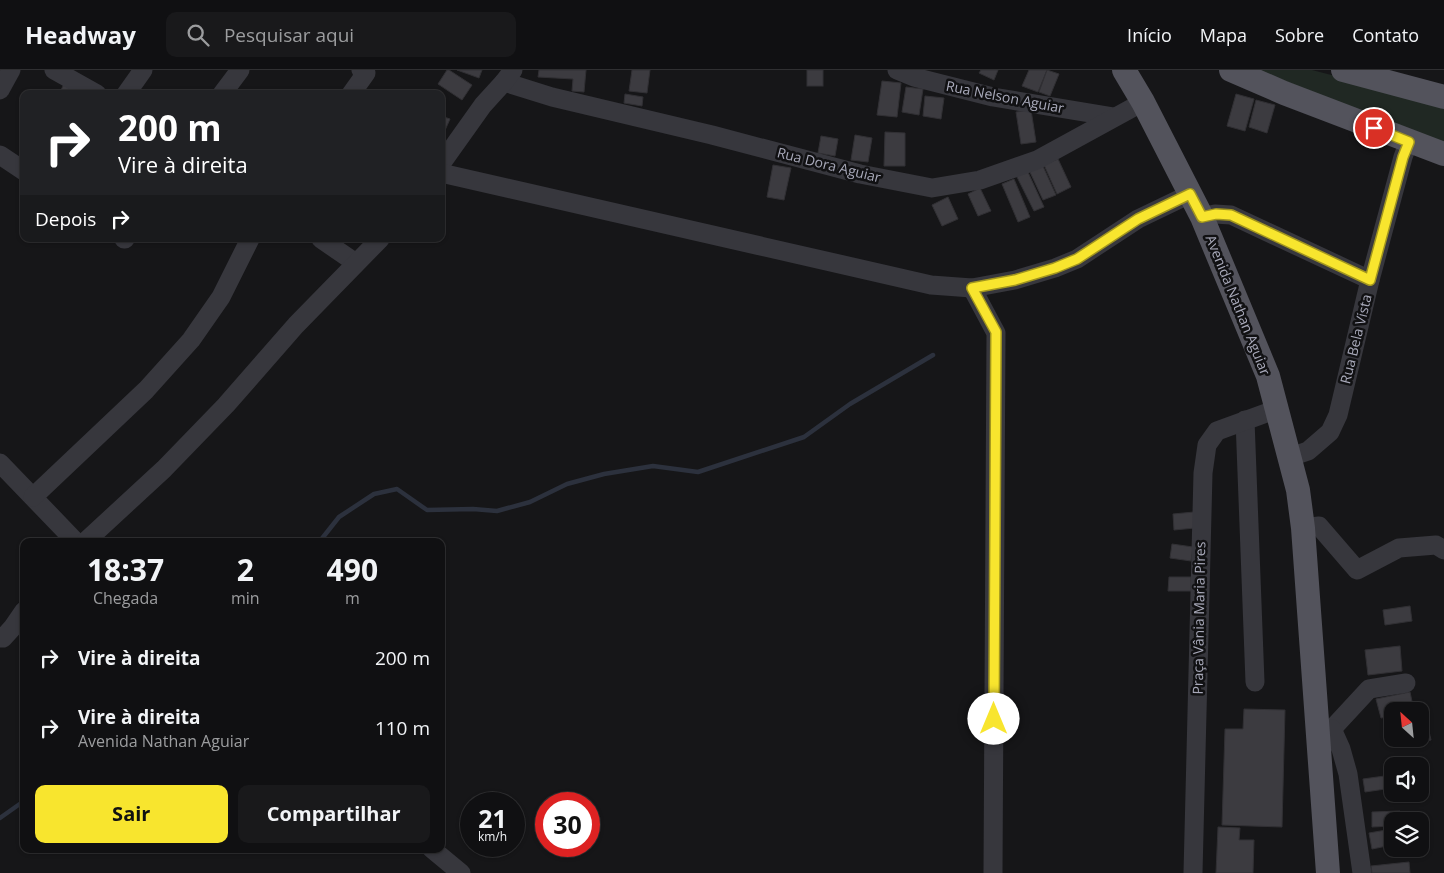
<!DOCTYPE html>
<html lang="pt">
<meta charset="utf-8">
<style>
:root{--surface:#101012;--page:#19191b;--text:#f1f3f6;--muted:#9c9d9f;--line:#303032;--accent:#f8e52e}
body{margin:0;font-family:"Open Sans",sans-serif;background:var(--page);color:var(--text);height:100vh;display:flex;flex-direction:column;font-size:19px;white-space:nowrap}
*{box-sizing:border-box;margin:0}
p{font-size:16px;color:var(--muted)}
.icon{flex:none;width:28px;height:28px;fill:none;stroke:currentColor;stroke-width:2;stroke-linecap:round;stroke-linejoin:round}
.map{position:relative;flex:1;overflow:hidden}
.panel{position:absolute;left:20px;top:468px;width:425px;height:315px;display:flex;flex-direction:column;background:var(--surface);border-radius:10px;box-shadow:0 1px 4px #0004,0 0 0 1px var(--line)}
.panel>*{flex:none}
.top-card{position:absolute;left:20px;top:20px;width:425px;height:152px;border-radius:10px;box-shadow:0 1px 4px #0004,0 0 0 1px var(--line);background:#202124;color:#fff;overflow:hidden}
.needle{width:32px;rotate:333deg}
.controls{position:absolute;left:1384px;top:632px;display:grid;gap:10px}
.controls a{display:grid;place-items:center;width:45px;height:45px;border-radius:10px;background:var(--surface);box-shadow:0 1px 4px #0004,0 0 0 1px var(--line);font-size:25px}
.speed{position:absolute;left:460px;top:722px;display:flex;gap:10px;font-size:25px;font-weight:700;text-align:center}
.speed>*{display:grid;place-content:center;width:65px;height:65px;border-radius:50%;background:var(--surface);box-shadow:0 1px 4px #0004,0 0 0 1px var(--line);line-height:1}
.speed small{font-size:12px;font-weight:400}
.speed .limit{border:8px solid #d22;background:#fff;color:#111}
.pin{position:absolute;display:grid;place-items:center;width:42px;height:42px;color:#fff;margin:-21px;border:2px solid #fff;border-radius:50%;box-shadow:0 1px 5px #0007}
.me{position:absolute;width:55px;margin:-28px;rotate:0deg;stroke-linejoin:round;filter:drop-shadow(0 0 4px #0008)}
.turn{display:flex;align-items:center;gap:18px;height:105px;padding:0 15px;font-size:22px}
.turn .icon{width:65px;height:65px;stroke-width:2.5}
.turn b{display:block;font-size:35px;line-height:42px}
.then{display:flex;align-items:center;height:48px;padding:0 15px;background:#0003;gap:10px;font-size:19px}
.eta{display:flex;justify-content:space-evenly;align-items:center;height:85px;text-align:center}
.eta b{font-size:30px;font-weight:700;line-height:35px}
.cta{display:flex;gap:10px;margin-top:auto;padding:10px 15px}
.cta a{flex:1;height:58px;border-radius:10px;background:var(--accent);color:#111;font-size:20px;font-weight:700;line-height:58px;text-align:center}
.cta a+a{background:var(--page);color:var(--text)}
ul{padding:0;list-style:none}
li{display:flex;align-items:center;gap:15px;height:70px;padding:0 15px}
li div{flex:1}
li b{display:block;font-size:19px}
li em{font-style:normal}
header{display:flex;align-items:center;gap:30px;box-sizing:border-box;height:70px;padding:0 25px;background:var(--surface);border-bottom:1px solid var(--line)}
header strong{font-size:24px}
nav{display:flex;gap:28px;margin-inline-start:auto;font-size:18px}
.search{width:350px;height:45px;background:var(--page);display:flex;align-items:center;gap:12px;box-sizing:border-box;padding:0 18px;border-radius:10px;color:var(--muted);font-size:19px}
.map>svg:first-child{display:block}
</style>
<header>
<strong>Headway</strong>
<div class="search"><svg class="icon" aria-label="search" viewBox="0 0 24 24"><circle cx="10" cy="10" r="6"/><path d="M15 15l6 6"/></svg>Pesquisar aqui</div>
<nav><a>Início</a><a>Mapa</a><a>Sobre</a><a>Contato</a></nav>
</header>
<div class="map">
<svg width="1444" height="803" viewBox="0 0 1444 803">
<rect width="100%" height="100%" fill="#161618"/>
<path fill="#202823" d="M1250 0H1312L1444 34V74Z"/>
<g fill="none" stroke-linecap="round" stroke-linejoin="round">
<g stroke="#2c313d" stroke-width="4.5">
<path d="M320 471 339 447 374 424 397 419 427 440 473 439 497 441 530 432 567 414 604 404 653 396 698 402 804 367 850 334 933 285"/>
<path d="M0 748 24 731"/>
</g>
</g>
<g fill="#3c3b40" stroke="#313034">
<path d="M447 0H449L472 15 462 30 438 14Z"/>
<path d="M457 0H482L479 8Z"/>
<path d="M539 0H586L584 22 572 21 573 9 538 7Z"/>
<path d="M632 0H650L647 23 629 21Z"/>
<rect x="807" y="0" width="16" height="16"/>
<path d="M981 0H998L994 10 979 3Z"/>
<path d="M1029 0H1047L1038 22 1022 16Z"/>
<path d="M1047 0 1059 4 1050 26 1039 22Z"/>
<path d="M882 11 901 13 897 47 877 45Z"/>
<path d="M65 12 88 24H59Z"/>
<path d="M906 17 923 19 919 45 902 42Z"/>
<path d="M625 24 643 27 642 36 624 33Z"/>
<path d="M1236 24 1254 29 1245 61 1227 56Z"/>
<path d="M925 26 944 28 941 49 923 46Z"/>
<path d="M1256 30 1275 35 1267 63 1249 57Z"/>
<path d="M1031 40 1036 72 1021 74 1016 42Z"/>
<path d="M441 46 450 49 442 67H441Z"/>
<path d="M885 62 905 63V96H884Z"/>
<path d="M855 65 872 68 868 92 851 90Z"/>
<path d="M821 66 838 69 835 86 818 83Z"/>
<path d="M1058 89 1071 117 1057 124 1044 95Z"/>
<path d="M1042 94 1056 125 1043 130 1029 100Z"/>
<path d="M773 95 791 98 784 130 767 127Z"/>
<path d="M1027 100 1044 137 1034 141 1016 105Z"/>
<path d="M1014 109 1030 147 1018 152 1002 114Z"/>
<path d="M980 118 991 141 978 146 968 124Z"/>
<path d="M948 127 958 149 942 156 932 135Z"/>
<path d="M1194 442 1195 458 1174 460 1173 444Z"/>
<path d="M1172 474 1193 477 1191 491 1170 488Z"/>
<path d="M1169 507H1191V521H1168Z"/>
<path d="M1410 536 1412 551 1385 555 1383 540Z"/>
<path d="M1400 576 1402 601 1368 605 1365 580Z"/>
<path d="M1410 622 1414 641H1392V646L1381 648 1376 629Z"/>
<path d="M1244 639 1285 640 1282 757 1222 755 1225 659H1243Z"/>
<path d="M1428 657 1431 670 1421 672 1420 659Z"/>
<path d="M1392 705V718L1365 722 1363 709Z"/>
<path d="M1400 741V751H1392V756L1372 757V742Z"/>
<path d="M1218 757 1240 758 1239 770H1254L1253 803H1216Z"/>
<path d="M1392 759V775L1372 779 1369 763Z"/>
<path d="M1409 792 1410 803H1372L1371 796Z"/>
</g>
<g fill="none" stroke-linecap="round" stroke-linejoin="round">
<g stroke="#37373d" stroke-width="19">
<path d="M54 0 97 24"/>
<path d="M897 0 914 7 993 27 1114 47"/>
<path d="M504 12 552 27 712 65 860 104 932 118 980 110 1037 90 1143 32"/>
<path d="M0 20 11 0"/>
<path d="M126 24 143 0"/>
<path d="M222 24 240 0"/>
<path d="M351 24 366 3 361 0"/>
<path d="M0 85 24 101"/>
<path d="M441 94 483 35 504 12 513 0"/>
<path d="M441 103 931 215 972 218 1015 210 1055 198 1077 189 1138 149 1190 124"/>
<path d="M1202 147 1215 144 1231 145 1370 210"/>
<path d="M124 169H125"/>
<path d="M321 169 356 193"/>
<path d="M972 218 996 263 993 803"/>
<path d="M1245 350 1255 612"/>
<path d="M1290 387 1308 381 1330 362 1338 345 1370 210 1403 87 1409 71"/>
<path d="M0 393 75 471"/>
<path d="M33 427 146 320 191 270 221 227 250 169"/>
<path d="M1303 458 1319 456 1357 500 1399 478 1436 475 1444 480"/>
<path d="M86 471 164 399 226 335 296 255 380 169"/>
<path d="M0 568H3L13 557 24 541"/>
<path d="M1332 659 1369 619 1406 613"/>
<path d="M1317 660 1332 659 1341 679 1348 704 1362 803"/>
<path d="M432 779 461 803"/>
<path d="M1193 803 1203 403 1207 375 1217 361 1277 339"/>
</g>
<g stroke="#53535c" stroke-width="24">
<path d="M1124 0 1143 32 1202 147 1268 306 1298 420 1303 458 1328 803"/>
<path d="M1231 0 1284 23 1444 84"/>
<path d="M1343 0 1444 27"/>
</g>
</g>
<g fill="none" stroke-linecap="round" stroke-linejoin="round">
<g stroke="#a1951e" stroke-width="12">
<path id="route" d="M994 649 996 262 972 218 1015 210 1055 198 1077 189 1138 149 1190 124 1202 147 1216 144 1231 145 1370 210 1403 87 1409 72 1374 58"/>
</g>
<use href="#route" stroke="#f8e52e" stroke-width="9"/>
</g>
<g text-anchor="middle" stroke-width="5" stroke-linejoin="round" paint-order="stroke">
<g font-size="14" fill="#a8a9b9" stroke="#111113">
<text transform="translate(1005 27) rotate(11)" y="5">Rua Nelson Aguiar</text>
<text transform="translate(829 95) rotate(14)" y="5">Rua Dora Aguiar</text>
<text transform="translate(1238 235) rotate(68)" y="5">Avenida Nathan Aguiar</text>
<text transform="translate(1356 269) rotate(-76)" y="5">Rua Bela Vista</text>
<text transform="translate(1199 548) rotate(-89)" y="5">Praça Vânia Maria Pires</text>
</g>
</g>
</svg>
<div class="controls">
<a><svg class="needle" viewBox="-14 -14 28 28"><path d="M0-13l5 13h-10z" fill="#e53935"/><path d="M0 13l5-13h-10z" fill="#9c9d9f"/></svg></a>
<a><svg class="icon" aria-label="sound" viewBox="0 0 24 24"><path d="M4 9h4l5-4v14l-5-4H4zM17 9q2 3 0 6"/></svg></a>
<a><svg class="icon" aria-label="layers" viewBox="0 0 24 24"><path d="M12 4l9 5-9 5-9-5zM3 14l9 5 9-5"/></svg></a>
</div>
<div class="speed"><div>21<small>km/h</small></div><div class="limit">30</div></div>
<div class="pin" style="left:1374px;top:58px;background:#d93025"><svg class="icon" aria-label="arrive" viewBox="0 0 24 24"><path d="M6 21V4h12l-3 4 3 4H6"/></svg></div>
<svg class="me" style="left:994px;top:649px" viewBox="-20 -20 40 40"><circle r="19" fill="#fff"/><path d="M0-13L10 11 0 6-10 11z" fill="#f8e52e"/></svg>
<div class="top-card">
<div class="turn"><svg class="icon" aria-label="right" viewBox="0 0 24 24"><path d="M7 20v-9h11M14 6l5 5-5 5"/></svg><div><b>200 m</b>Vire à direita</div></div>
<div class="then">Depois<svg class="icon" aria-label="right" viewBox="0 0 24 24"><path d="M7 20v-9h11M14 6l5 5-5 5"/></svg></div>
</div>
<section class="panel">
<div class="eta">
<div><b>18:37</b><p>Chegada</p></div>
<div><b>2</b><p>min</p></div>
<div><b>490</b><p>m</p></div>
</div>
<ul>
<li><svg class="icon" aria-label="right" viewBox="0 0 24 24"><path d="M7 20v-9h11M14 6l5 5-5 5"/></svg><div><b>Vire à direita</b></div><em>200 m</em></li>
<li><svg class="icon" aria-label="right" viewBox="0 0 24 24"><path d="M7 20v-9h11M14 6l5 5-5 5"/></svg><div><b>Vire à direita</b><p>Avenida Nathan Aguiar</p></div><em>110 m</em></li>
</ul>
<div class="cta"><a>Sair</a><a>Compartilhar</a></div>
</section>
</div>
